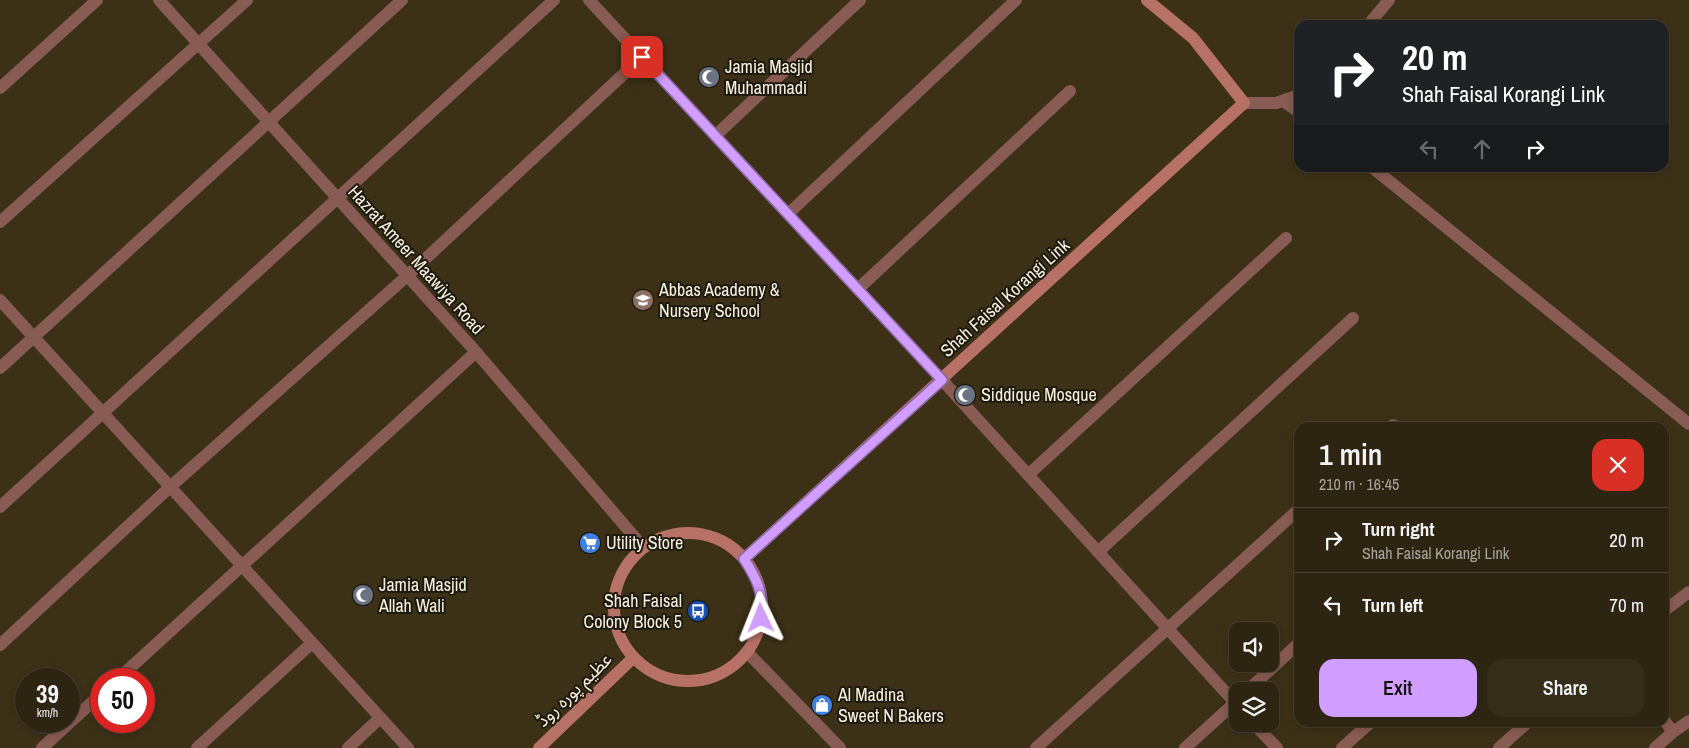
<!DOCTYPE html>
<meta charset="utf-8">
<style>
:root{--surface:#2d2411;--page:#352c1a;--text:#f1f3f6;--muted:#a7a49f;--line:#484131;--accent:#d19dfe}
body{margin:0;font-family:"Archivo Narrow","Noto Sans Arabic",sans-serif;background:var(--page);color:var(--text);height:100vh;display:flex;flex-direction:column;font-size:19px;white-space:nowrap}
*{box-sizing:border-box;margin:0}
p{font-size:16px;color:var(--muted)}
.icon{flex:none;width:28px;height:28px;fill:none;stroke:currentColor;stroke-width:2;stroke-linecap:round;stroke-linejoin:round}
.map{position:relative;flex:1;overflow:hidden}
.sheet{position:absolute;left:1294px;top:422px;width:375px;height:305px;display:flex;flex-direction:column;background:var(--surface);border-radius:15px;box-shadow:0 2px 8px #0003,0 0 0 1px var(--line)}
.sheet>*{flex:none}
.top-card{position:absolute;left:1294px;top:20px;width:375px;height:152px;border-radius:15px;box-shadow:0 2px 8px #0003,0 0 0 1px var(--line);background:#202124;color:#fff;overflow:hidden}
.fabs{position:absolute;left:1229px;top:622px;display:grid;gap:10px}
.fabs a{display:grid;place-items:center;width:50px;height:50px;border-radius:10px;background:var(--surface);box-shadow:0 2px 8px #0003,0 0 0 1px var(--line);font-size:25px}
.speed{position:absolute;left:15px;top:668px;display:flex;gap:10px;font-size:25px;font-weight:700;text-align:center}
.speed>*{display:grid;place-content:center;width:65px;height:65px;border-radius:50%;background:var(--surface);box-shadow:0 2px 8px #0003,0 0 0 1px var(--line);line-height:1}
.speed small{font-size:12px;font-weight:400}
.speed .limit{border:8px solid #d22;background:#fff;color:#111}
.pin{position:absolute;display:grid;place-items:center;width:42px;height:42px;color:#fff;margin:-21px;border-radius:10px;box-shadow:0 2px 8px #0006}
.me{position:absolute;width:55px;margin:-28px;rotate:358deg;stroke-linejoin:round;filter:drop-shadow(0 0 4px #0008)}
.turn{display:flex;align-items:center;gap:18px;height:105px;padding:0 25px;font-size:22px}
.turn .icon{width:65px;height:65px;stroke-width:2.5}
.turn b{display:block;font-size:35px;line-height:42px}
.lanes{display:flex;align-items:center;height:48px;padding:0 25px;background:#0003;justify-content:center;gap:25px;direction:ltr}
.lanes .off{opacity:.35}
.round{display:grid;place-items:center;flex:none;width:52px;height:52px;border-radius:15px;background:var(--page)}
.summary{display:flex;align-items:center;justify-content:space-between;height:85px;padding:0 25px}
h1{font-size:30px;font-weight:600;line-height:38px}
.primary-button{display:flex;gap:10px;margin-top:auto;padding:10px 25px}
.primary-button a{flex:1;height:58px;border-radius:15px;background:var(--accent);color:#111;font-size:20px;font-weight:600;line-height:58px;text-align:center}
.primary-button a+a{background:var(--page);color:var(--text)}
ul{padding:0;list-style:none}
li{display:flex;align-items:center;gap:15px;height:65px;padding:0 25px;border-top:1px solid var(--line)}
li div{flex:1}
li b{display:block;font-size:19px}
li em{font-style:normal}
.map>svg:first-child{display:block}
</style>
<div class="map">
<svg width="1689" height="748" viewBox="0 0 1689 748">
<rect width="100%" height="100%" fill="#3c3017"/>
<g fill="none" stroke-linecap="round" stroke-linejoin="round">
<g stroke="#885b54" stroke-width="12">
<path d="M159 0 476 352 643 547"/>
<path d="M589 0 942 380 1238 706"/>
<path d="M1368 25 1389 0"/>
<path d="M0 88 97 0"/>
<path d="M1283 101 1299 112"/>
<path d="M1244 103H1276L1299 95"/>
<path d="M715 136 860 0"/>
<path d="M1373 168 1689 424"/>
<path d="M788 214 1016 0"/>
<path d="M0 222 247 0"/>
<path d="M858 289 1070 91"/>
<path d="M0 300 408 748"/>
<path d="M0 368 402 0"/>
<path d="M1390 428 1393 425 1400 428"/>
<path d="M1028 475 1286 238"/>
<path d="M0 507 554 0"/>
<path d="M1098 552 1353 318"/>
<path d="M1664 611 1689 592"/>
<path d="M0 645 170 487 407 276 642 57"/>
<path d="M748 653 840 748"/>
<path d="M118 679 476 352"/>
<path d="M1247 691 1299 643"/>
<path d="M1664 720 1673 732"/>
<path d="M1254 724 1277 748"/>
<path d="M42 748 101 694"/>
<path d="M197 748 312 643"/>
<path d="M348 748 380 718"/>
<path d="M1036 748 1299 509"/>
<path d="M1185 748 1238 700"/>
<path d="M1342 748 1371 722"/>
<path d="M1499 748 1528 722"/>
<path d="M1655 748 1673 732 1689 721"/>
</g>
<g stroke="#b77167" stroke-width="12">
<circle cx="688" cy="607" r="74"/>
<path d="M744 559 1244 103 1193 38 1147 0"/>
<path d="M539 748 633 658"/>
</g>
</g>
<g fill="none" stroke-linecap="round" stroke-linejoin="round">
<g stroke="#8866a5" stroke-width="12">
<path id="route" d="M642 57 942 380 744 559C757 579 764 593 761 618"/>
</g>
<use href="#route" stroke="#d19dfe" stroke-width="9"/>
</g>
<defs>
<g id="mosque-disc" transform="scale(1.125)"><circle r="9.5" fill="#6b7280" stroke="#1e190e"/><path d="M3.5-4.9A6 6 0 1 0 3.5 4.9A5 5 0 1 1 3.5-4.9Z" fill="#fff"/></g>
<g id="school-disc" transform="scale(1.125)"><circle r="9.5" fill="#8d6e63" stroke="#1e190e"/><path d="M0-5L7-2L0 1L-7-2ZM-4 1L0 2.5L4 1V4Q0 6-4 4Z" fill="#fff"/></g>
<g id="supermarket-disc" transform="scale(1.125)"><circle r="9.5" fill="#3f7fe0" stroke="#1e190e"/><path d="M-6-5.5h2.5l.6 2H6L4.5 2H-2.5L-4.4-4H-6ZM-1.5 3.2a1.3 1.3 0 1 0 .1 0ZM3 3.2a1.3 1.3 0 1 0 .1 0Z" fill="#fff"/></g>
<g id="bus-disc" transform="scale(1.125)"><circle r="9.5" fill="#1a4fb4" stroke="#1e190e"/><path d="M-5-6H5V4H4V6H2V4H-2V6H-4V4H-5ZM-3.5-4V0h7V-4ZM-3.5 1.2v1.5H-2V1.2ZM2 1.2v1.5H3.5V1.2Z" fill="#fff"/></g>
<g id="shop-disc" transform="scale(1.125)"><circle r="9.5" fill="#3f7fe0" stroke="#1e190e"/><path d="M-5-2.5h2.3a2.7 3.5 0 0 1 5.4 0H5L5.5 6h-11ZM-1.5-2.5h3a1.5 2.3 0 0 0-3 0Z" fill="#fff"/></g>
</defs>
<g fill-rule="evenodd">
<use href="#mosque-disc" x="709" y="77"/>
<use href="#school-disc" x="643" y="300"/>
<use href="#mosque-disc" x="965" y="395"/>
<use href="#supermarket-disc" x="590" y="543"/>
<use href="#mosque-disc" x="363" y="595"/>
<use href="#bus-disc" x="698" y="611"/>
<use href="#shop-disc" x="822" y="705"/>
</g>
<g text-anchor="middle" stroke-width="4" stroke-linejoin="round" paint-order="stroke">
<g font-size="18" fill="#f8f0e1" stroke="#1e190e" text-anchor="start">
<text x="725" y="73">Jamia Masjid<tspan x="725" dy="21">Muhammadi</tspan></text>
<text x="659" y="296">Abbas Academy &amp;<tspan x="659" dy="21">Nursery School</tspan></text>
<text x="981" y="401">Siddique Mosque</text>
<text x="606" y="549">Utility Store</text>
<text x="379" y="591">Jamia Masjid<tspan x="379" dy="21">Allah Wali</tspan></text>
<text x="682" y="607" text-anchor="end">Shah Faisal<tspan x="682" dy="21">Colony Block 5</tspan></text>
<text x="838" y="701">Al Madina<tspan x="838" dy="21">Sweet N Bakers</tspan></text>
</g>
<g font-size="18" fill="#f8f0e1" stroke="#1e190e">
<text transform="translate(416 260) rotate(48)" y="6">Hazrat Ameer Maawiya Road</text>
<text transform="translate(1005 298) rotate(-42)" y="6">Shah Faisal Korangi Link</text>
<text transform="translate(574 690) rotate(-44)" y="6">عظیم پورہ روڈ</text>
</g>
</g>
</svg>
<div class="fabs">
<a><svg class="icon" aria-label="sound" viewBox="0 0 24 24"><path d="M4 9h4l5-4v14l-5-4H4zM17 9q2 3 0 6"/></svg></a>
<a><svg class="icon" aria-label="layers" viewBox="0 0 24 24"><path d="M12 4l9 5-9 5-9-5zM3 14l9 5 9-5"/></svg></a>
</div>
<div class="speed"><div>39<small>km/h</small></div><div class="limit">50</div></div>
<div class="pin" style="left:642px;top:57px;background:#d93025"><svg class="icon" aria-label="arrive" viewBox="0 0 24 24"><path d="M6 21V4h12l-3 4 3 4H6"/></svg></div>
<svg class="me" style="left:761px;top:618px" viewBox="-20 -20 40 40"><path d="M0-17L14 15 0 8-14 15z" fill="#d19dfe" stroke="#fff" stroke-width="4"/></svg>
<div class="top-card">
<div class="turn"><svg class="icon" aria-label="right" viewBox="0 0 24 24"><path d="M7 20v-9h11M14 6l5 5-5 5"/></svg><div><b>20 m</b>Shah Faisal Korangi Link</div></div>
<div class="lanes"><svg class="icon off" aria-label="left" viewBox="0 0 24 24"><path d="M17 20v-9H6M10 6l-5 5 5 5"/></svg><svg class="icon off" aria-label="ahead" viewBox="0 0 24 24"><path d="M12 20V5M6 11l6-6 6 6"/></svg><svg class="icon" aria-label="right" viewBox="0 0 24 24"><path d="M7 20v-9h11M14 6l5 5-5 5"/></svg></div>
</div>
<section class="sheet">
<div class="summary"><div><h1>1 min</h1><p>210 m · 16:45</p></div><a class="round" style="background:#d93025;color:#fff"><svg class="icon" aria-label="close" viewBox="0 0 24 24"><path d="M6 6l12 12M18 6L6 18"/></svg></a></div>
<ul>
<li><svg class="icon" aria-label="right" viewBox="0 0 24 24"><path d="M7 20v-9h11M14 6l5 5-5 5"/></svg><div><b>Turn right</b><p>Shah Faisal Korangi Link</p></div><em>20 m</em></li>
<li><svg class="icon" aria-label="left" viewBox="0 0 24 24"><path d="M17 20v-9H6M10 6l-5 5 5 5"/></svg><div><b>Turn left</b></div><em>70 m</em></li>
</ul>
<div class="primary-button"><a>Exit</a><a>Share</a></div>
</section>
</div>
